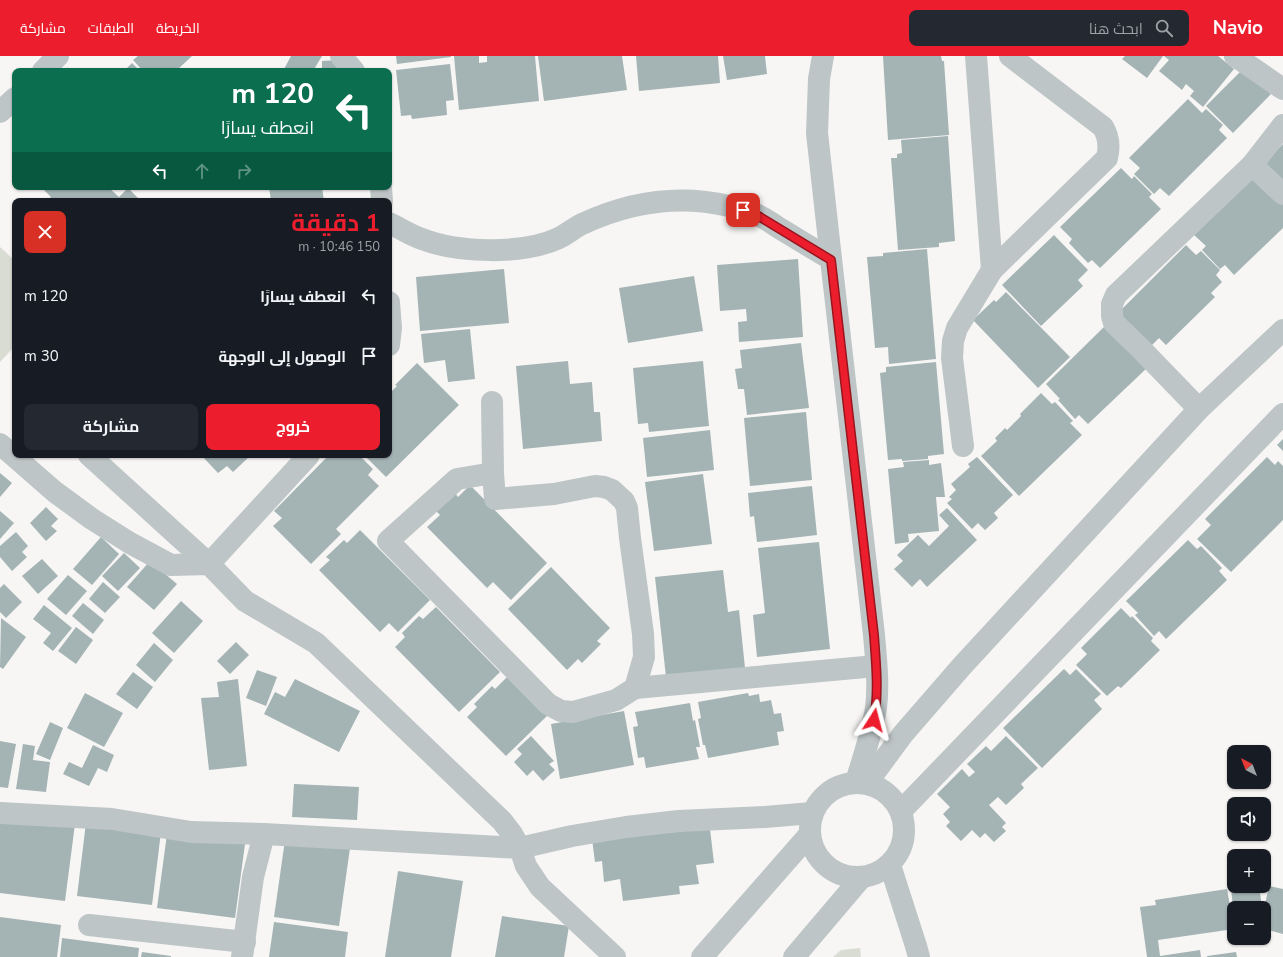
<!DOCTYPE html>
<html lang="ar">
<meta charset="utf-8">
<style>
:root{--surface:#171b24;--page:#242831;--text:#f1f3f6;--muted:#9ea1a6;--accent:#ec1e2d}
body{margin:0;font-family:"Nunito Sans",Cairo,sans-serif;background:var(--page);color:var(--text);direction:rtl;height:100vh;display:flex;flex-direction:column;font-size:15px;white-space:nowrap}
*{box-sizing:border-box;margin:0}
p{font-size:13px;color:var(--muted)}
.icon{flex:none;width:22px;height:22px;fill:none;stroke:currentColor;stroke-width:2;stroke-linecap:round;stroke-linejoin:round}
.map{position:relative;flex:1;overflow:hidden;direction:ltr}
.panel{position:absolute;left:12px;top:142px;width:380px;height:260px;display:flex;flex-direction:column;background:var(--surface);border-radius:8px;box-shadow:0 1px 3px #0004;direction:rtl}
.panel>*{flex:none}
.banner{position:absolute;left:12px;top:12px;width:380px;height:122px;border-radius:8px;box-shadow:0 1px 3px #0004;direction:rtl;background:#0b6e4f;color:#fff;overflow:hidden}
.needle{width:26px;rotate:318deg}
.fabs{position:absolute;left:1227px;top:689px;display:grid;gap:8px}
.fabs a{display:grid;place-items:center;width:44px;height:44px;border-radius:8px;background:var(--surface);box-shadow:0 1px 3px #0004;font-size:20px}
.pin{position:absolute;display:grid;place-items:center;width:34px;height:34px;color:#fff;margin:-17px;border-radius:8px;box-shadow:0 2px 6px #0006}
.me{position:absolute;width:44px;margin:-22px;rotate:9deg;stroke-linejoin:round;filter:drop-shadow(0 0 3px #0008)}
.turn{display:flex;align-items:center;gap:14px;height:84px;padding:0 12px;font-size:18px}
.turn .icon{width:52px;height:52px;stroke-width:2.5}
.turn b{display:block;font-size:28px;line-height:34px}
.lanes{display:flex;align-items:center;height:38px;padding:0 12px;background:#0003;justify-content:center;gap:20px;direction:ltr}
.lanes .off{opacity:.35}
.round{display:grid;place-items:center;flex:none;width:42px;height:42px;border-radius:8px;background:var(--page)}
.head{display:flex;align-items:center;justify-content:space-between;height:68px;padding:0 12px}
h1{font-size:24px;font-weight:700;line-height:30px;color:var(--accent)}
.button{display:flex;gap:8px;margin-top:auto;padding:8px 12px}
.button a{flex:1;height:46px;border-radius:8px;background:var(--accent);color:#fff;font-size:16px;font-weight:700;line-height:46px;text-align:center}
.button a+a{background:var(--page);color:var(--text)}
ul{padding:0;list-style:none}
li{display:flex;align-items:center;gap:12px;height:60px;padding:0 12px}
li div{flex:1}
li b{display:block;font-size:15px}
li em{font-style:normal}
header{display:flex;align-items:center;gap:24px;box-sizing:border-box;height:56px;padding:0 20px;background:var(--accent);color:#fff}
header strong{font-size:19px}
nav{display:flex;gap:22px;margin-inline-start:auto;font-size:14px}
.search{width:280px;height:36px;background:var(--page);display:flex;align-items:center;gap:10px;box-sizing:border-box;padding:0 14px;border-radius:8px;color:var(--muted);font-size:15px}
.map>svg:first-child{display:block}
</style>
<header>
<strong>Navio</strong>
<div class="search"><svg class="icon" aria-label="search" viewBox="0 0 24 24"><circle cx="10" cy="10" r="6"/><path d="M15 15l6 6"/></svg>ابحث هنا</div>
<nav><a>الخريطة</a><a>الطبقات</a><a>مشاركة</a></nav>
</header>
<div class="map">
<svg width="1283" height="901" viewBox="0 0 1283 901">
<rect width="100%" height="100%" fill="#f7f6f4"/>
<g fill="#d9dcd3">
<path d="M0 191 15 205V290L0 306Z"/>
<path d="M860 892 861 901H833L841 894Z"/>
</g>
<g fill="#a4b3b4">
<path d="M138 0H192L176 15H143L133 4Z"/>
<path d="M291 0H322L313 15H283Z"/>
<path d="M396 0H451V1L397 8Z"/>
<path d="M454 0H479V7L487 6V0H535L539 45 459 54Z"/>
<path d="M538 0H622L627 34 544 45Z"/>
<path d="M636 0H718L720 27 639 35Z"/>
<path d="M723 0H765L767 18 727 24Z"/>
<path d="M883 0H941L942 5H944L949 79 888 84Z"/>
<path d="M1125 0H1163L1147 22 1122 3Z"/>
<path d="M1164 0H1218L1234 13 1203 51 1190 40 1194 35 1186 28 1182 34 1159 15 1169 4Z"/>
<path d="M337 4 338 15H322V5Z"/>
<path d="M132 7 140 15H124Z"/>
<path d="M450 8 454 44 446 45 447 59 412 63 411 59 401 60 396 14Z"/>
<path d="M1242 14 1252 20 1271 38 1233 77 1206 50Z"/>
<path d="M1188 43 1202 57 1206 53 1223 69 1219 74 1227 82 1169 140 1160 132 1154 138 1134 118 1140 112 1129 102Z"/>
<path d="M948 80 955 185 939 187V191L898 194 891 102H897V98L902 97 901 84Z"/>
<path d="M1283 88V127L1263 107Z"/>
<path d="M1121 112 1132 123 1134 120 1152 138 1149 141 1161 153 1100 212 1092 204 1088 207 1069 187 1072 183 1060 171Z"/>
<path d="M1257 119 1283 139V172L1234 219 1225 209 1220 213 1202 194 1206 190 1194 179Z"/>
<path d="M47 131H108L119 141 128 132 139 143 137 145H46L51 141 44 134Z"/>
<path d="M269 131H322L324 145H271Z"/>
<path d="M1054 179 1088 214 1078 224 1083 230 1041 270 1002 229Z"/>
<path d="M1186 189 1196 199 1201 195 1220 214 1216 219 1222 226 1211 237 1215 241 1166 289 1159 282 1150 291 1117 258Z"/>
<path d="M927 193 936 303 889 308 888 291 875 292 867 201 883 200V197Z"/>
<path d="M798 203 803 281 739 286 738 266 747 265 746 253 720 255 717 209Z"/>
<path d="M504 213 509 267 420 275 416 221Z"/>
<path d="M694 220 703 275 628 287 619 232Z"/>
<path d="M1006 236 1070 301 1038 332 973 264 994 244 996 246Z"/>
<path d="M1107 268 1148 311 1088 368 1079 359 1075 363 1058 344 1060 343 1046 328Z"/>
<path d="M470 273 475 323 448 326 445 304 424 307 421 278Z"/>
<path d="M801 287 809 352 747 359 744 333H738L735 313 742 312 740 294Z"/>
<path d="M568 305 570 328 592 326 594 356H600L602 385 523 393 516 310Z"/>
<path d="M703 305 709 370 649 376 648 367 638 368 633 312Z"/>
<path d="M936 306 944 398 928 400V403L902 405V403L888 404 880 317 886 316V311Z"/>
<path d="M417 307 459 349 386 421 364 399H389V338L397 330 395 329Z"/>
<path d="M1041 337 1052 348 1055 346 1073 365 1070 367 1082 379 1019 440 981 400 997 385 995 382 1005 372 1007 374 1021 360 1020 358Z"/>
<path d="M806 356 812 424 750 430 744 362Z"/>
<path d="M710 374 714 414 647 421 643 382Z"/>
<path d="M1283 383V395L1277 389Z"/>
<path d="M201 399H251L233 416 227 410 218 417Z"/>
<path d="M329 399H359L373 413 368 419 379 430 336 473 341 478 311 508 273 470 282 462 274 455Z"/>
<path d="M977 401 1013 439 994 457 998 462 985 474 978 467 972 473 947 447 952 443 949 441 956 434 951 428 970 411 968 408Z"/>
<path d="M1267 401 1275 409 1278 405 1283 410V464L1231 516 1197 483 1211 469 1205 463Z"/>
<path d="M929 404V409L941 407 945 441H936L939 475 908 478 909 486 895 488 888 413 904 411 903 406Z"/>
<path d="M0 417 12 427 0 441Z"/>
<path d="M703 418 712 488 654 495 645 426Z"/>
<path d="M470 429 547 507 511 544 493 526 487 532 427 471 440 459 436 455 455 437 458 441Z"/>
<path d="M812 430 817 479 757 486 754 460 750 461 748 437Z"/>
<path d="M46 451 58 463 51 470 57 475 46 485 30 467Z"/>
<path d="M947 452 977 484 927 531 920 523 912 531 894 513 903 505 897 499 918 479 929 490 949 470 939 459Z"/>
<path d="M0 455 14 467 0 483Z"/>
<path d="M360 474 430 544 398 576 389 567 380 576 319 514 330 504 326 501 344 484 347 487Z"/>
<path d="M16 476 28 490 22 496 27 501 12 515 0 501V490Z"/>
<path d="M101 481 119 498 92 529 73 513Z"/>
<path d="M1188 484 1197 493 1201 490 1222 512 1219 515 1227 524 1166 583 1159 575 1154 580 1135 559 1138 557 1126 545Z"/>
<path d="M819 486 830 593 757 601 753 559 765 557 758 492Z"/>
<path d="M124 497 140 512 118 535 102 520Z"/>
<path d="M42 503 58 520 38 538 22 520Z"/>
<path d="M150 505 177 528 154 554 127 531Z"/>
<path d="M551 511 610 572 597 585 601 588 582 607 578 603 567 614 508 553Z"/>
<path d="M723 514 728 556 739 554 745 612 666 621 655 521Z"/>
<path d="M68 519 87 535 66 559 47 543Z"/>
<path d="M103 526 120 541 105 557 89 543Z"/>
<path d="M4 528 22 546 6 562 0 556V532Z"/>
<path d="M181 545 203 565 174 597 152 577Z"/>
<path d="M83 547 104 564 93 578 72 560Z"/>
<path d="M44 549 72 572 53 595 43 587 51 577 33 563Z"/>
<path d="M436 551 500 616 459 656 395 591 405 581 402 577 419 560 423 563Z"/>
<path d="M1121 552 1131 562 1132 560 1153 582 1151 585 1160 594 1121 632 1118 630 1107 640 1076 609 1087 598 1081 592Z"/>
<path d="M1 562 26 581 3 613 0 611Z"/>
<path d="M76 571 93 584 76 608 58 595Z"/>
<path d="M236 586 249 599 230 618 217 605Z"/>
<path d="M154 587 173 604 155 626 136 609Z"/>
<path d="M1064 613 1070 619 1076 613 1101 638 1094 644 1102 653 1042 712 1003 672Z"/>
<path d="M257 614 277 621 266 650 246 642Z"/>
<path d="M133 616 153 631 137 653 116 638Z"/>
<path d="M509 619 548 659 506 700 467 661 477 651 474 648 492 630 495 633Z"/>
<path d="M238 623 247 710 209 714 201 642 219 641 217 626Z"/>
<path d="M295 623 360 655 339 696 264 658 275 636 285 641Z"/>
<path d="M85 637 123 657 104 691 67 672Z"/>
<path d="M748 637 749 640 759 638 760 646 771 644 774 658 781 657 784 675 777 676 779 689 708 702 705 689H703L698 663 701 662 698 646Z"/>
<path d="M690 647 693 665 695 664 700 691H696L699 703 646 712 644 701 638 702 633 671 638 670 635 656Z"/>
<path d="M624 655 634 709 560 723 551 668Z"/>
<path d="M50 666 63 672 50 704 36 698Z"/>
<path d="M531 680 554 705 549 708 555 714 543 725 533 714 527 720 514 706 522 698 517 693Z"/>
<path d="M1006 680 1038 712 1021 728 1024 732 1006 749 998 741 989 749 1006 767 1002 771 1006 775 994 786 985 777 980 782 972 774 961 785 946 770 950 766 943 758 950 751 937 738 962 713 969 721 975 716 967 708 986 690 991 695Z"/>
<path d="M0 685 16 688 8 732 0 731Z"/>
<path d="M23 688 35 690 33 704 50 706 46 736 16 733Z"/>
<path d="M93 689 114 699 107 716 98 712 89 730 63 718 69 706 82 712Z"/>
<path d="M294 728 359 731 357 764 292 761Z"/>
<path d="M0 759 75 768 65 845 0 837Z"/>
<path d="M86 767 161 776 152 849 77 840Z"/>
<path d="M710 773 714 807 696 809 699 828 679 830 680 838 623 845 620 823 604 826 602 805 595 806 592 783Z"/>
<path d="M167 778 245 788 235 862 157 852Z"/>
<path d="M285 784 350 792 339 870 274 861Z"/>
<path d="M398 815 463 825 451 901H385Z"/>
<path d="M1249 830H1259L1262 851 1233 852 1231 832Z"/>
<path d="M1269 830 1283 833V878L1264 873V853Z"/>
<path d="M1227 833 1234 873 1158 884 1160 900 1200 894 1201 901H1147L1140 851 1156 849 1155 844Z"/>
<path d="M502 860 569 870 564 901H495Z"/>
<path d="M0 861 61 869 57 901H0Z"/>
<path d="M274 866 348 876 345 901H269Z"/>
<path d="M62 882 139 892 138 901H60Z"/>
<path d="M142 896 171 900V901H141Z"/>
<path d="M1236 896 1237 901H1207V900Z"/>
</g>
<g fill="none" stroke-linecap="round" stroke-linejoin="round">
<g stroke="#bdc5c6" stroke-width="22">
<path d="M341 0 354 15"/>
<path d="M823 0 819 23 817 77 831 203 874 579C876 603 879 628 876 652 872 677 863 702 856 726"/>
<path d="M976 0 992 214"/>
<path d="M1235 0 1283 33"/>
<path d="M43 15 58 0"/>
<path d="M0 56 15 42"/>
<path d="M1252 109 1283 138"/>
<path d="M381 131 382 145"/>
<path d="M389 167C400 172 410 179 422 183 458 197 523 199 559 182 567 178 574 172 582 168 629 146 678 138 729 150 738 152 748 154 755 158 764 161 771 167 779 172 796 182 813 193 831 203"/>
<path d="M389 246 391 272 389 289"/>
<path d="M492 346 493 417 495 443 554 438 595 430 604 431 612 434 624 445 627 452 630 482 643 578 644 601 635 632 616 644 573 656 561 655 548 648 388 485 457 423 493 417"/>
<path d="M1199 353 1140 292 1114 267 1112 260V248L1116 239 1252 109 1283 69"/>
<path d="M0 388 55 436 92 463 130 487 171 509 209 508 245 545 316 587 502 765 512 778 520 792 526 810 540 831 615 901"/>
<path d="M963 390 952 302 953 285 957 272 992 214 1107 102C1110 90 1109 81 1103 71L1010 0"/>
<path d="M89 399 209 508 309 399"/>
<path d="M635 632 876 610"/>
<circle cx="857" cy="774" r="47"/>
<path d="M867 727 903 678 962 610 1199 353 1283 274"/>
<path d="M901 755 1283 358"/>
<path d="M0 757 112 763 191 776 264 778 520 792 572 780 626 771 679 765 765 761 812 757"/>
<path d="M890 809 916 890 919 901"/>
<path d="M89 869 245 886"/>
<path d="M242 901 253 821 264 778"/>
<path d="M702 901 809 779"/>
<path d="M794 901 862 821"/>
</g>
</g>
<g fill="none" stroke-linecap="round" stroke-linejoin="round">
<g stroke="#99141d" stroke-width="10">
<path id="route" d="M743 154 755 158 831 204 874 579C876 607 879 635 874 664"/>
</g>
<use href="#route" stroke="#ec1e2d" stroke-width="7"/>
</g>
</svg>
<div class="fabs">
<a><svg class="needle" viewBox="-14 -14 28 28"><path d="M0-13l5 13h-10z" fill="#e53935"/><path d="M0 13l5-13h-10z" fill="#9ea1a6"/></svg></a>
<a><svg class="icon" aria-label="sound" viewBox="0 0 24 24"><path d="M4 9h4l5-4v14l-5-4H4zM17 9q2 3 0 6"/></svg></a>
<a>+</a>
<a>−</a>
</div>
<div class="pin" style="left:743px;top:154px;background:#d93025"><svg class="icon" aria-label="arrive" viewBox="0 0 24 24"><path d="M6 21V4h12l-3 4 3 4H6"/></svg></div>
<svg class="me" style="left:874px;top:664px" viewBox="-20 -20 40 40"><path d="M0-17L14 15 0 8-14 15z" fill="#ec1e2d" stroke="#fff" stroke-width="4"/></svg>
<div class="banner">
<div class="turn"><svg class="icon" aria-label="left" viewBox="0 0 24 24"><path d="M17 20v-9H6M10 6l-5 5 5 5"/></svg><div><b>120 m</b>انعطف يسارًا</div></div>
<div class="lanes"><svg class="icon" aria-label="left" viewBox="0 0 24 24"><path d="M17 20v-9H6M10 6l-5 5 5 5"/></svg><svg class="icon off" aria-label="ahead" viewBox="0 0 24 24"><path d="M12 20V5M6 11l6-6 6 6"/></svg><svg class="icon off" aria-label="right" viewBox="0 0 24 24"><path d="M7 20v-9h11M14 6l5 5-5 5"/></svg></div>
</div>
<section class="panel">
<div class="head"><div><h1>1 دقيقة</h1><p>150 m · 10:46</p></div><a class="round" style="background:#d93025;color:#fff"><svg class="icon" aria-label="close" viewBox="0 0 24 24"><path d="M6 6l12 12M18 6L6 18"/></svg></a></div>
<ul>
<li><svg class="icon" aria-label="left" viewBox="0 0 24 24"><path d="M17 20v-9H6M10 6l-5 5 5 5"/></svg><div><b>انعطف يسارًا</b></div><em>120 m</em></li>
<li><svg class="icon" aria-label="arrive" viewBox="0 0 24 24"><path d="M6 21V4h12l-3 4 3 4H6"/></svg><div><b>الوصول إلى الوجهة</b></div><em>30 m</em></li>
</ul>
<div class="button"><a>خروج</a><a>مشاركة</a></div>
</section>
</div>
